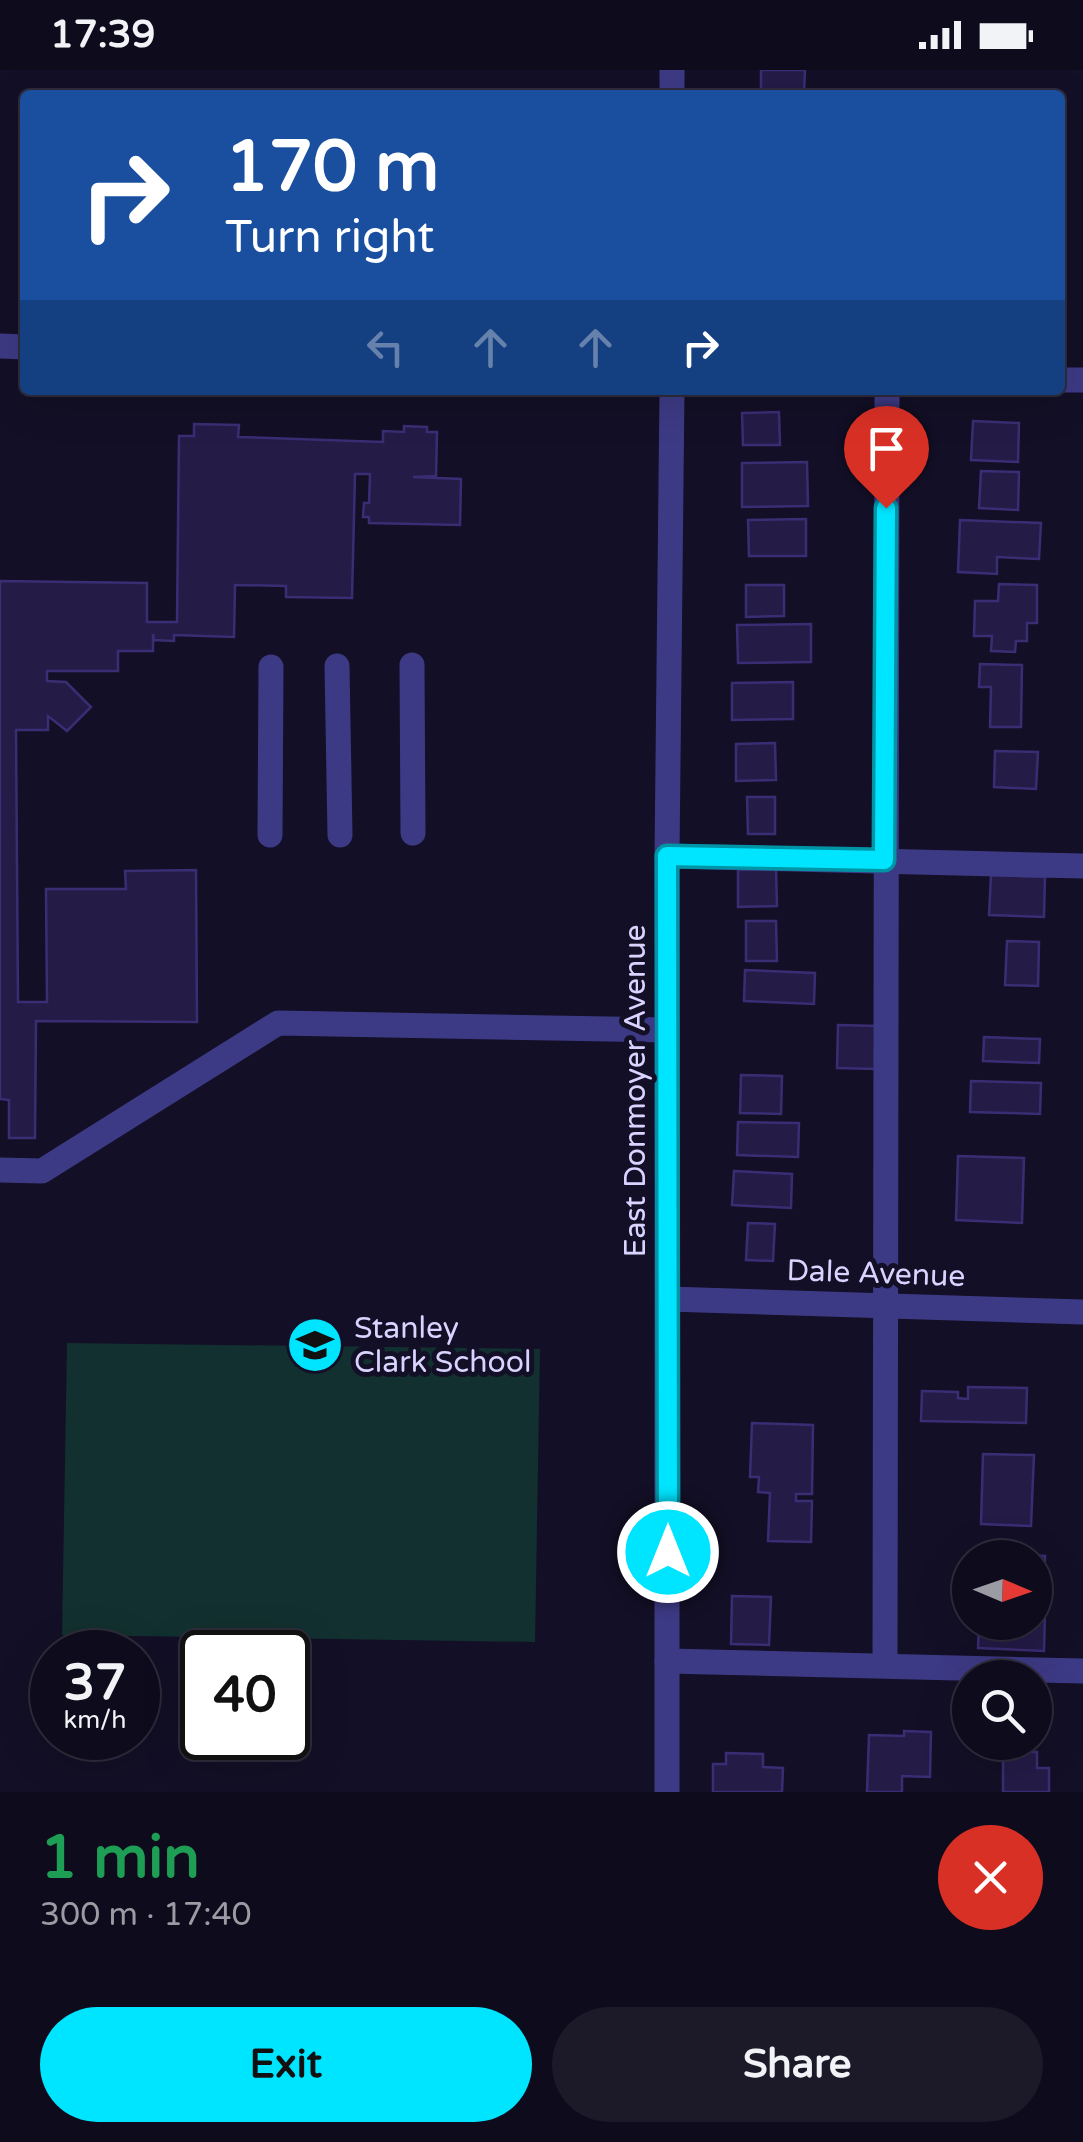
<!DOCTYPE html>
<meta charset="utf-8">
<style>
:root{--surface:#0e0b1c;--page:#1c1929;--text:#f1f3f6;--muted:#9b9ba3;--line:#2e2b3b;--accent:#00e5ff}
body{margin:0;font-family:"Varela Round",sans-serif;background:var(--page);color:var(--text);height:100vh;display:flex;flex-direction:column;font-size:38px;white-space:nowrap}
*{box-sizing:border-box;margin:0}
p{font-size:32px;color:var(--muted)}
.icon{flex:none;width:55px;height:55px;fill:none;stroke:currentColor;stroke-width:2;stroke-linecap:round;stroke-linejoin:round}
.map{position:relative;height:1722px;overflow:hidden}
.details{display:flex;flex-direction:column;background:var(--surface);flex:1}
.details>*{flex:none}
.hud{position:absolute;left:20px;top:20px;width:1045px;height:305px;border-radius:10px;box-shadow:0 10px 40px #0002,0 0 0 2px var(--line);background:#1a4fa0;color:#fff;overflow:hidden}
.needle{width:65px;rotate:92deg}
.controls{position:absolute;left:952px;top:1470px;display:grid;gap:20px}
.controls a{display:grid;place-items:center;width:100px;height:100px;border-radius:50%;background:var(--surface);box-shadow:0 10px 40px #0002,0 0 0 2px var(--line);font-size:50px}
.speed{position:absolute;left:30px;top:1560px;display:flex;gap:20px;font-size:50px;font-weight:700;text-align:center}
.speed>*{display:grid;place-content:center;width:130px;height:130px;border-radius:50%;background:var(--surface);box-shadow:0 10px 40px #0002,0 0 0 2px var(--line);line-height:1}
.speed small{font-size:25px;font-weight:400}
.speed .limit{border:5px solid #111;border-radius:15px;background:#fff;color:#111}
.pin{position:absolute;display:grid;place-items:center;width:85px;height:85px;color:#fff;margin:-102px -42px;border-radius:50% 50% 50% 0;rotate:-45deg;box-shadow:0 0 10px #0007}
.pin .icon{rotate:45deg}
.me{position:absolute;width:110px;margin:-55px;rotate:0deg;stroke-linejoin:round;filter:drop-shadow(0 0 8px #0008)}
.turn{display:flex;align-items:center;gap:35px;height:210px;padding:0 40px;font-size:45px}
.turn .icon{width:130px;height:130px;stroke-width:2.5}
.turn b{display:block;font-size:70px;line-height:85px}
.lanes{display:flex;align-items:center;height:95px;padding:0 40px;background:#0003;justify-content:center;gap:50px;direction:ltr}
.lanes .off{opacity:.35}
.round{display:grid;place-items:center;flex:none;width:105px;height:105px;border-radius:52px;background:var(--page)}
.head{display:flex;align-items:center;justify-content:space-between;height:170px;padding:0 40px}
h1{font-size:60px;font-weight:800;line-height:75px;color:#1e9e55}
.cta{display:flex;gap:20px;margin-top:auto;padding:20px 40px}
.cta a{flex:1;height:115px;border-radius:60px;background:var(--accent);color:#111;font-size:40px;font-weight:800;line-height:115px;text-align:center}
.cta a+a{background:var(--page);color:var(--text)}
.status{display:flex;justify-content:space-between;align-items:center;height:70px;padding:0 50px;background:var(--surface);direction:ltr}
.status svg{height:28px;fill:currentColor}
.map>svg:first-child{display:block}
</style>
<div class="status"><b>17:39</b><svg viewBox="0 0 49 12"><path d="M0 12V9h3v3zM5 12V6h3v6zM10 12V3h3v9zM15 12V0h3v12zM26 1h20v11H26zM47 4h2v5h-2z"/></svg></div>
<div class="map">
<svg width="1083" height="1722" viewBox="0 0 1083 1722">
<rect width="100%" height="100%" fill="#130f26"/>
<path fill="#12302f" d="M67 1273 540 1279 535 1572 62 1565Z"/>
<g fill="#241b47" stroke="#3b2d73" stroke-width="2.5">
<path d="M761 0H805L804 25H761Z"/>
<path d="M779 342 780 375H743L742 343Z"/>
<path d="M973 351 1019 353 1018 392 971 390Z"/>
<path d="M194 354 239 355 238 367 383 372V361L404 362V356L427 357V362H437L436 406 413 407 461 409 460 455 369 453V447H363L364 433H369L370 404H355L352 528 286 527V516L235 515 234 567 174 565V571L154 570 153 564V581H118V601H47V611L66 612 91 637 67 661 48 646V660H16L18 932H47L46 819H126L125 801 196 800 197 952 36 951 35 1068H9V1030L0 1029V511L147 513V552H177L179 366H194Z"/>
<path d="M807 392 808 436 742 437V393Z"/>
<path d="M981 401 1019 402 1018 440 979 438Z"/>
<path d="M806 449V486H749L748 450Z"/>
<path d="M960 450 1041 453 1039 489 997 487V504L958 502Z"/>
<path d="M999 514 1037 515V553H1027V571H1016L1015 582 991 581 992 566H974L975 531H998Z"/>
<path d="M746 515H784V546L746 547Z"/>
<path d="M811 554V592L738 593 737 555Z"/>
<path d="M980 594 1022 595 1021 657H990L991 617H979Z"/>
<path d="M793 612V649L732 650V613Z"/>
<path d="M775 673 776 710 736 711V674Z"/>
<path d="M995 681 1038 682 1036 719 994 717Z"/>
<path d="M747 727H775V764H748Z"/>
<path d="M776 799 777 836 738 837V800Z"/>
<path d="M991 805 1045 807 1044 847 989 845Z"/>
<path d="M746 851H776L777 891H746Z"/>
<path d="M1007 871 1039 872 1038 916 1005 915Z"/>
<path d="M745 900 815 903 814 934 744 931Z"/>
<path d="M838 955 878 956 876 999 837 998Z"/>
<path d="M984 967 1040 969 1039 993 983 991Z"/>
<path d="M741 1005 782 1006 781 1044 740 1043Z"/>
<path d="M971 1011 1041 1013 1040 1044 970 1042Z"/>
<path d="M738 1052 799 1053 798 1087 737 1085Z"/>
<path d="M958 1086 1024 1088 1022 1153 956 1150Z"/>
<path d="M734 1101 792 1104 791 1138 732 1135Z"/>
<path d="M748 1153 775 1154 773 1191 746 1190Z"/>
<path d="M968 1317 1027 1318 1026 1353 921 1351 922 1321 958 1322V1328L968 1329Z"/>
<path d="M752 1353 813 1355 812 1424H796V1431H812L811 1472 768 1471 770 1423 758 1422 759 1407H750Z"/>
<path d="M983 1384 1034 1385 1031 1456 981 1454Z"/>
<path d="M981 1484 1045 1486 1044 1522H1035V1488H980Z"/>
<path d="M732 1526 771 1527 769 1575 731 1574Z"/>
<path d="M1035 1542 1045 1543 1044 1581 978 1578 979 1552H1035Z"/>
<path d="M904 1661 931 1662 930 1707 902 1706V1722H867L869 1665 904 1666Z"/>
<path d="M1003 1682H1037V1698H1049V1722H1003Z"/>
<path d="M726 1683 763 1684V1697L783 1698 782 1722H713V1694H726Z"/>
</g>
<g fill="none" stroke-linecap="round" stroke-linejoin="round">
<g stroke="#3d3a85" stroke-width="25">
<path d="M672 0V25"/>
<path d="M0 276 25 277"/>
<path d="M1060 310H1083"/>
<path d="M412 595 413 763"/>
<path d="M337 596 340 765"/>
<path d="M270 765 271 597"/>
<path d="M667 786 1083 796"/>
<path d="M0 1100 42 1101 278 953 667 960"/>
<path d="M668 1229 1083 1242"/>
<path d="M667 1591 1083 1601"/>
<path d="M885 1594 887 320"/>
<path d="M667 1722V786L672 320"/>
</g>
</g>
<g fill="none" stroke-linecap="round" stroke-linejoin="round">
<g stroke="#0095a6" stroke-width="25">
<path id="route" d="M668 1482 667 786 884 790 886 438"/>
</g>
<use href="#route" stroke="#00e5ff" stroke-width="18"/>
</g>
<defs>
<g id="school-disc" transform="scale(2.875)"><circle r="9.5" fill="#00e5ff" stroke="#130f26"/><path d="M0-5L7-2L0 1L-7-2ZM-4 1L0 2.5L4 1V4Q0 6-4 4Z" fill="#111"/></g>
</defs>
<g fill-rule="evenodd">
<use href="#school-disc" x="315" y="1275"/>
</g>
<g text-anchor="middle" stroke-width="10" stroke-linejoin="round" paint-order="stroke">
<g font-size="30" fill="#d9d4ff" stroke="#130f26">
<text transform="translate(635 1021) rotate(-90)" y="10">East Donmoyer Avenue</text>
<text transform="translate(876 1203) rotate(2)" y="10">Dale Avenue</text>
</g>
<g font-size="30" fill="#d9d4ff" stroke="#130f26" text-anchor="start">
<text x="354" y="1268">Stanley<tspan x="354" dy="34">Clark School</tspan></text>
</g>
</g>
</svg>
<div class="controls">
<a><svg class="needle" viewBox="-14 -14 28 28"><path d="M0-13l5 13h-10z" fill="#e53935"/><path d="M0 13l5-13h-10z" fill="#9b9ba3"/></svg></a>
<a><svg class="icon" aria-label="search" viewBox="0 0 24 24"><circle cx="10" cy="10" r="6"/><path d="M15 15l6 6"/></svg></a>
</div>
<div class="speed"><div>37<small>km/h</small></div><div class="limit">40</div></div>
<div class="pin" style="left:886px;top:438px;background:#d93025"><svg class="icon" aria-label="arrive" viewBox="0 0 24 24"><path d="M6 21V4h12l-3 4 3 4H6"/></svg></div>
<svg class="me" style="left:668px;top:1482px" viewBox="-20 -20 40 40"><circle r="17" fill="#00e5ff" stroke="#fff" stroke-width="3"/><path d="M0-11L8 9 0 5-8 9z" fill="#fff"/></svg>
<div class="hud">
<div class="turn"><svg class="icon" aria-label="right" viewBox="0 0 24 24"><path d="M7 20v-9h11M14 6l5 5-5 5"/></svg><div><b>170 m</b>Turn right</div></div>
<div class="lanes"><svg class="icon off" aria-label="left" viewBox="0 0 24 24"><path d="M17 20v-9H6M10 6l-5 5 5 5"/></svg><svg class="icon off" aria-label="ahead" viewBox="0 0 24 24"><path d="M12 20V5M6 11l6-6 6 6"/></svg><svg class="icon off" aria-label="ahead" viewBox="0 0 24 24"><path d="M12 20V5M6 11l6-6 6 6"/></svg><svg class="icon" aria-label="right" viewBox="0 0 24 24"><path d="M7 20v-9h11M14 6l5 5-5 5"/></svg></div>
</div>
</div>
<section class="details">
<div class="head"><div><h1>1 min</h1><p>300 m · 17:40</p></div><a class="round" style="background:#d93025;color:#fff"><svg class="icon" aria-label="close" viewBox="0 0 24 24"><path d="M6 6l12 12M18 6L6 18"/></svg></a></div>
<div class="cta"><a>Exit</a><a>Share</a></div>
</section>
